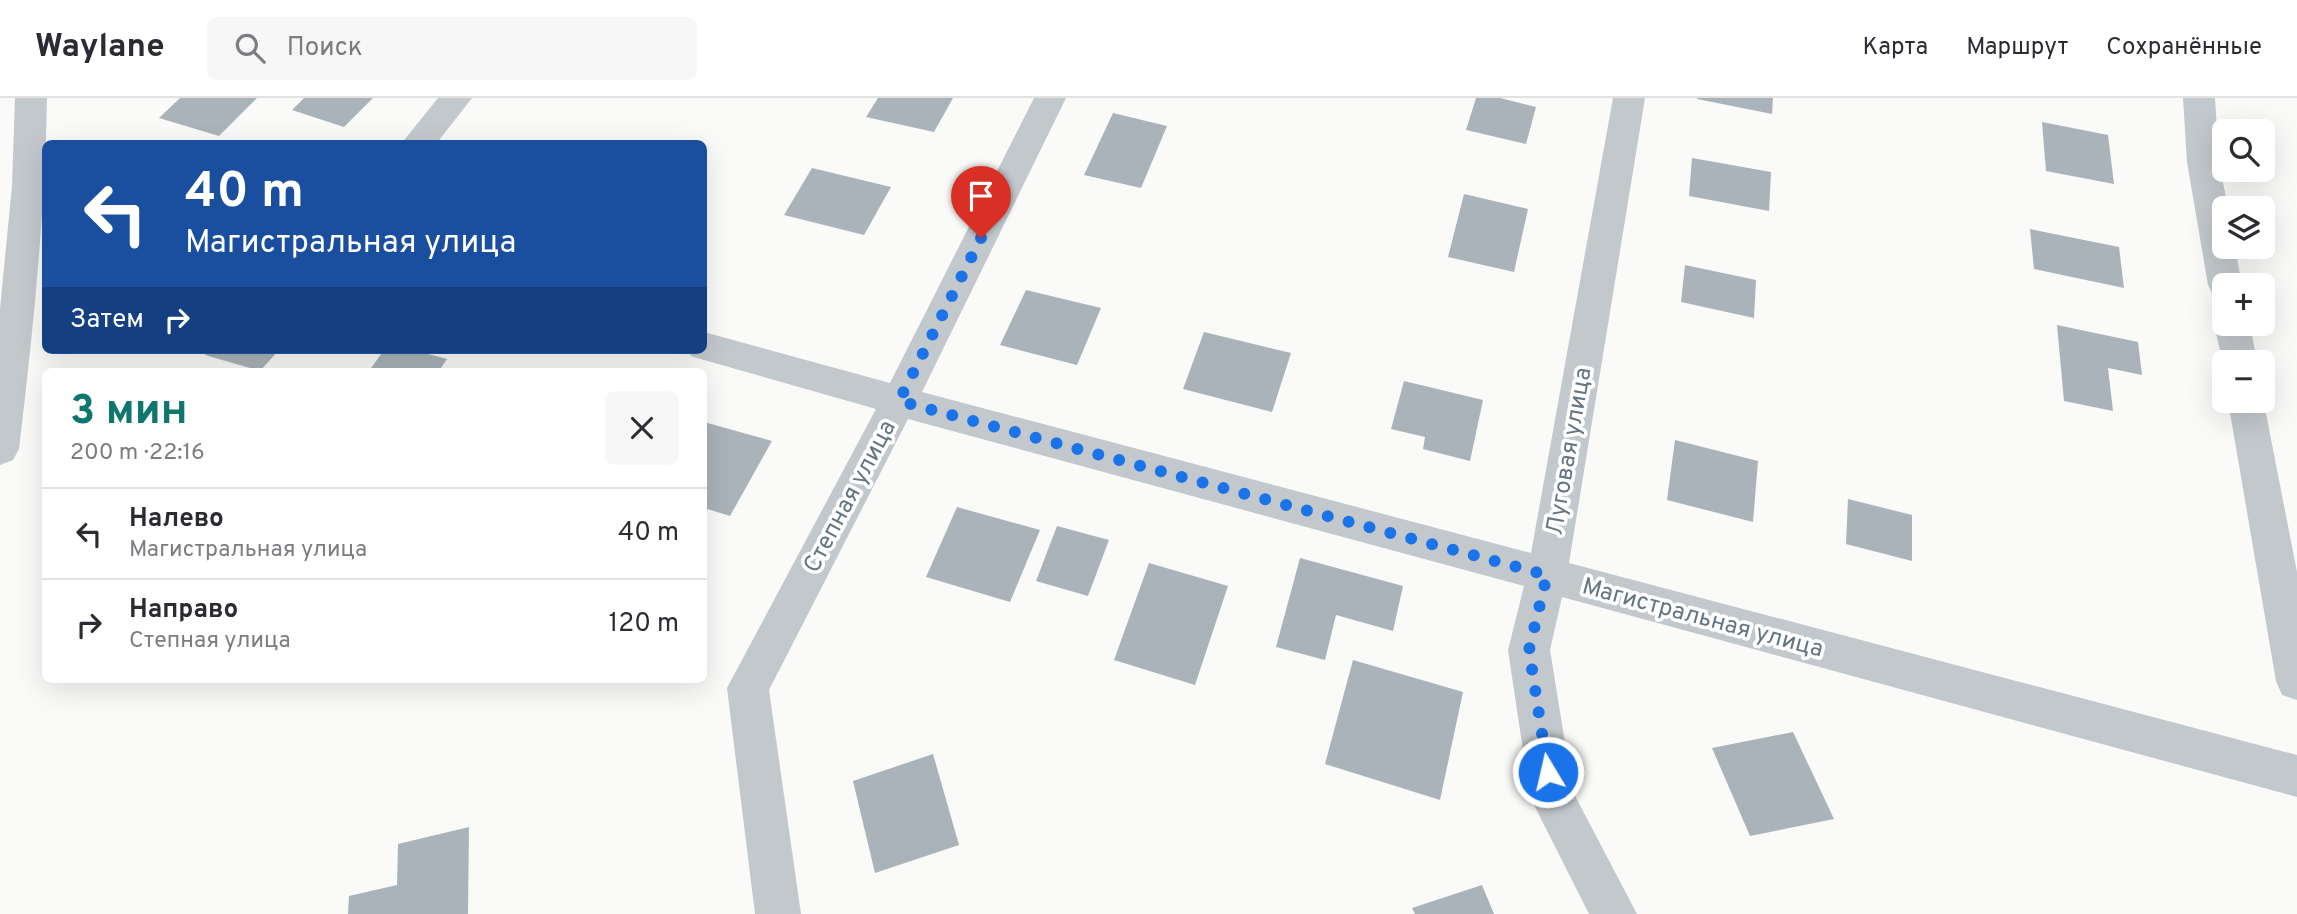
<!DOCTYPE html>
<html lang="ru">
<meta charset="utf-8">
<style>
:root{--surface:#fff;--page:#f7f7f7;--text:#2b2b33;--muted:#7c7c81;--line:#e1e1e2;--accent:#0f766e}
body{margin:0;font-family:Overpass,sans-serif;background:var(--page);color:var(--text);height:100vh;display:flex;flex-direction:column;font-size:26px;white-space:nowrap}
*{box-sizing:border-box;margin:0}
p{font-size:23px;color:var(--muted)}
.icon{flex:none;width:38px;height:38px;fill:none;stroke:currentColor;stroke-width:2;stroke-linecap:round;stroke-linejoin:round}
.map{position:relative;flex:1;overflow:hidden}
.side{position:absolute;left:42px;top:270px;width:665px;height:315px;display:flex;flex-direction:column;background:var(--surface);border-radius:10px;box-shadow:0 7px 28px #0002}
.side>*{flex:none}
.hud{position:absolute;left:42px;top:42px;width:665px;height:214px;border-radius:10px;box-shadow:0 7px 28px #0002;background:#1a4fa0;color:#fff;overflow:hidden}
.fabs{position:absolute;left:2212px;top:21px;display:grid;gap:14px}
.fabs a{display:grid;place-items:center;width:63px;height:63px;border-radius:10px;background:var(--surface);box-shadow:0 7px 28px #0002;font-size:35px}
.pin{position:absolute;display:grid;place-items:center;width:60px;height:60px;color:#fff;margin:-72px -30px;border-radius:50% 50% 50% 0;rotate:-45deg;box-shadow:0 0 7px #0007}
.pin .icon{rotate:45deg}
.me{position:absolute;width:77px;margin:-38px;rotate:351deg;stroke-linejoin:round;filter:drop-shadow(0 0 5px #0008)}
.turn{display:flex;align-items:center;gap:24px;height:147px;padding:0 28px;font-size:32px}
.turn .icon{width:91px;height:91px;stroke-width:2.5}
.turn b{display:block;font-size:49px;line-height:60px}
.then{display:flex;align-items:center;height:66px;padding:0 28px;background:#0003;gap:14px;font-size:26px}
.round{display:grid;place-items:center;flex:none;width:74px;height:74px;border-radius:10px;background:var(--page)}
.summary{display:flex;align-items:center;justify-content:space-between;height:119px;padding:0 28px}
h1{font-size:42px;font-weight:700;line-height:52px;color:var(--accent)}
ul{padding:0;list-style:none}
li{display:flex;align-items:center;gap:21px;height:91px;padding:0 28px;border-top:2px solid var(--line)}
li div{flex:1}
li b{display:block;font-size:26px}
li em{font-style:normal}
header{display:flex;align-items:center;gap:42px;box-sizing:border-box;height:98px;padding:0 35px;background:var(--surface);border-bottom:2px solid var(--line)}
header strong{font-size:33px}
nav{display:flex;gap:38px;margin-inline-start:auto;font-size:24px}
.search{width:490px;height:63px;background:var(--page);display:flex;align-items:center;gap:18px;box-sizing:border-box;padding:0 24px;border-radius:10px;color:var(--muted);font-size:26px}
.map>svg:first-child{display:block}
</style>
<header>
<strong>Waylane</strong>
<div class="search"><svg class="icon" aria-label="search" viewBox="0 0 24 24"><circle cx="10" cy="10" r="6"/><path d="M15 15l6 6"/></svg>Поиск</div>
<nav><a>Карта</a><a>Маршрут</a><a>Сохранённые</a></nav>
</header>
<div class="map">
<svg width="2297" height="816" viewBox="0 0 2297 816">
<rect width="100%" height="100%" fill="#fafaf8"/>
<g fill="#aab3b9">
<path d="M180 0H257L219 38 159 20Z"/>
<path d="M304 0H373L344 29 292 12Z"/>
<path d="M878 0H953L934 34 866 19Z"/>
<path d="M1476 0H1500L1536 9 1526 46 1466 32Z"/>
<path d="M1697 0H1773L1772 16 1697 1Z"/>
<path d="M1113 15 1167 28 1141 90 1084 77Z"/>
<path d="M2042 24 2108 37 2114 86 2046 73Z"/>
<path d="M1692 60 1771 74 1769 113 1689 98Z"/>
<path d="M812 70 891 89 864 137 784 117Z"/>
<path d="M1464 96 1528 111 1514 174 1448 159Z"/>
<path d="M2030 131 2119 149 2124 190 2034 171Z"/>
<path d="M1685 167 1756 182 1754 220 1681 204Z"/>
<path d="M1026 192 1101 210 1077 267 1000 247Z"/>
<path d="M2057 227 2138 244 2142 277 2108 270 2113 313 2064 303Z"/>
<path d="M1204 234 1291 255 1272 314 1183 291Z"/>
<path d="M209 252H279L260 273 205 257Z"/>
<path d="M384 252H413L447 261 439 273H369Z"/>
<path d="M1404 283 1483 302 1470 363 1423 351 1425 339 1391 331Z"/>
<path d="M704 324 772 343 730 418 704 410Z"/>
<path d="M1675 342 1758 363 1753 424 1667 402Z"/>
<path d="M1848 401 1912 417V463L1846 446Z"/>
<path d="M957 409 1040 432 1010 504 926 479Z"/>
<path d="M1057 428 1109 442 1088 498 1036 483Z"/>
<path d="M1300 460 1403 488 1393 533 1336 517 1325 562 1276 549Z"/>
<path d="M1149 465 1228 488 1195 587 1114 562Z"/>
<path d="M1353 562 1463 594 1440 702 1325 666Z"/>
<path d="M1793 634 1834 721 1750 738 1712 650Z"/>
<path d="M933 656 959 747 875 775 853 683Z"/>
<path d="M469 729 468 816H348L349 798 397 787 398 746Z"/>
<path d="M1482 787 1494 816H1415L1412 810Z"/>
</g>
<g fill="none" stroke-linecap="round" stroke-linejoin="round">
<g fill="#c3c8cc" fill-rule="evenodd">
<path d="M15 0H47C45 117 33 234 19 351L13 362 0 367V211L12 88Z"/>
<path d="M438 0H472L436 46H401Z"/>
<path d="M1034 0H1066L922 294 1531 455 1613 0H1645L1569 465 2297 657V699L1562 499 1550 552 1573 694 1637 816H1589L1530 699 1508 552 1524 488 908 321 769 592 801 816H755L727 590 876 311 704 262 691 258 688 252H704V234L890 285Z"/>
<path d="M2183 0H2215L2219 64 2228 110H2224V149H2235L2242 187H2224V200L2213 197 2208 187 2187 64Z"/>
<path d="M2224 215V226H2250L2257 264H2224V270L2214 226 2220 216Z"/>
<path d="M2263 300 2297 474V602L2282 597 2276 583 2228 303H2263Z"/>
</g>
</g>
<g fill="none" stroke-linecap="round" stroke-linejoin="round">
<path stroke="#1a73e8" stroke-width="12" stroke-dasharray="0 21.6" d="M981 140 899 303 1547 477 1529 552 1548 674"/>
</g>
<g text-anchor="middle" stroke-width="7" stroke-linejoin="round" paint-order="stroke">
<g font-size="24" fill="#657683" stroke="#fff">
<text transform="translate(1568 353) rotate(-80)" y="8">Луговая улица</text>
<text transform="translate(849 398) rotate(-62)" y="8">Степная улица</text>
<text transform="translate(1703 519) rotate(15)" y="8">Магистральная улица</text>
</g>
</g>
</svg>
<div class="fabs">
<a><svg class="icon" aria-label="search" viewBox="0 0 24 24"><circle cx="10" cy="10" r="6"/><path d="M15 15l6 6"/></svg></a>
<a><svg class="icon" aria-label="layers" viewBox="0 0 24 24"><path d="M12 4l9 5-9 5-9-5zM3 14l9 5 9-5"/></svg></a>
<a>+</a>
<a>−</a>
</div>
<div class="pin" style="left:981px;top:140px;background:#d93025"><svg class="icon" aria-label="arrive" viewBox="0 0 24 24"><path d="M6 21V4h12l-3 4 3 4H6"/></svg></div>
<svg class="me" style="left:1548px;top:674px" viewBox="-20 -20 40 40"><circle r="17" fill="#1a73e8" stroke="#fff" stroke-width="3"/><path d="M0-11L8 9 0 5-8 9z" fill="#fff"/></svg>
<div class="hud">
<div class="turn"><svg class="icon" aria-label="left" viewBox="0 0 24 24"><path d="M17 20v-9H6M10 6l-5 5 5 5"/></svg><div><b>40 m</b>Магистральная улица</div></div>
<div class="then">Затем<svg class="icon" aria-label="right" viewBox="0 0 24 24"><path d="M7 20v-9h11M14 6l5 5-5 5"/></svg></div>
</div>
<section class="side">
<div class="summary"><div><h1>3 мин</h1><p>200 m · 22:16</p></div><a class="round"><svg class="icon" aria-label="close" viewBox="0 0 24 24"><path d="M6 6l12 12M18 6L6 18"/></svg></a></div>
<ul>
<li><svg class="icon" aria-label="left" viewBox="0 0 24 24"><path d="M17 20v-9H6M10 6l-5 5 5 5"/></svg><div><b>Налево</b><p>Магистральная улица</p></div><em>40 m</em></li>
<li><svg class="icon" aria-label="right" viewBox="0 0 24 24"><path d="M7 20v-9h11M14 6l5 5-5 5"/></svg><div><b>Направо</b><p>Степная улица</p></div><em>120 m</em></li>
</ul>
</section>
</div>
